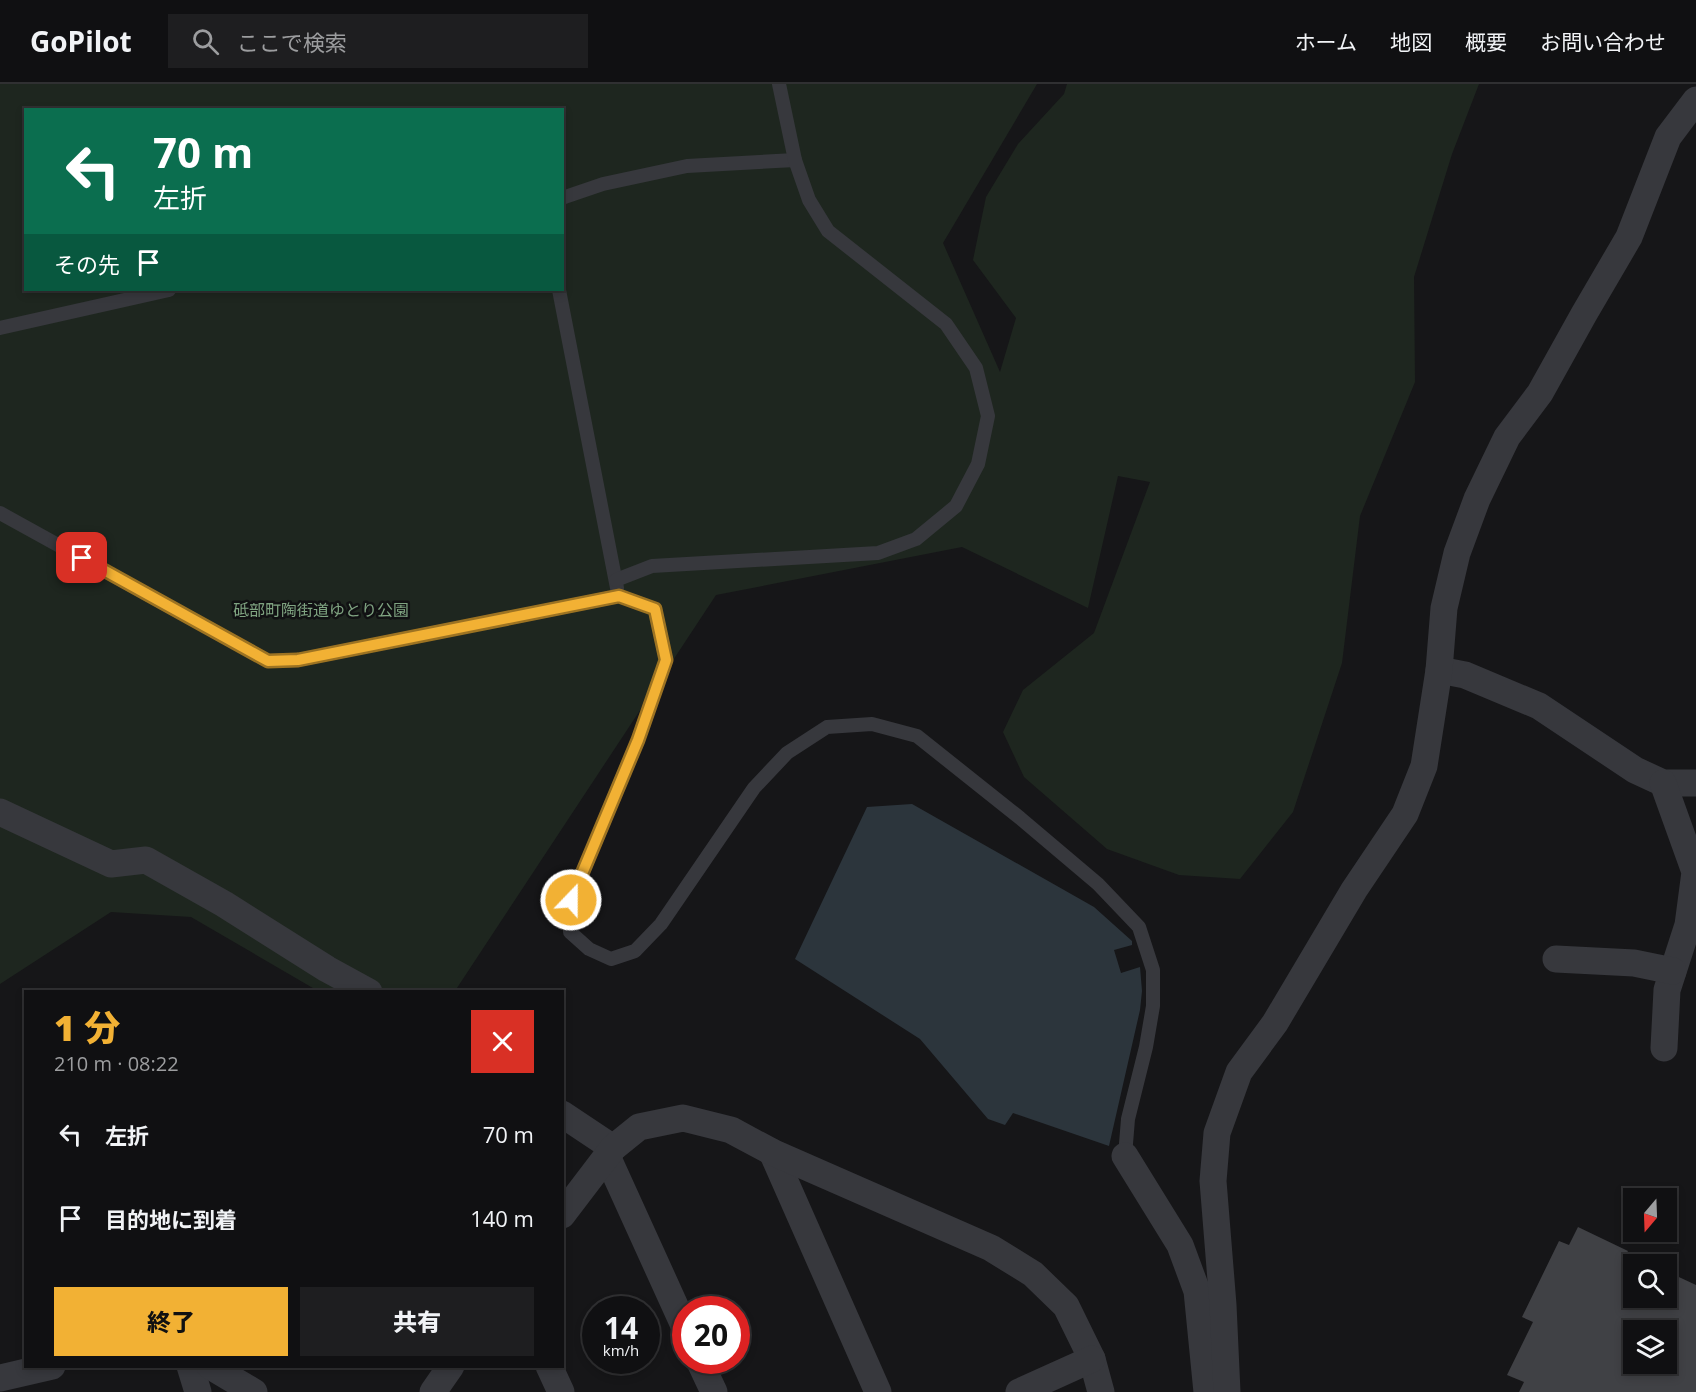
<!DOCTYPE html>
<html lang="ja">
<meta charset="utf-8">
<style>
:root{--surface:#101012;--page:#1e1e20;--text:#f1f3f6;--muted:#9c9d9f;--line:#303032;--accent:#f2b134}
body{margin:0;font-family:"Open Sans","Noto Sans JP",sans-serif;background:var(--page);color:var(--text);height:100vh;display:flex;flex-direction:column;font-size:22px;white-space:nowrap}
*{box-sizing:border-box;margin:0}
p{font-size:20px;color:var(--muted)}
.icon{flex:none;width:33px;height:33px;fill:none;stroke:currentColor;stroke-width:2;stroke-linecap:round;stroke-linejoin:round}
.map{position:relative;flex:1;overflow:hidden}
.drawer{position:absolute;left:24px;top:906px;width:540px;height:378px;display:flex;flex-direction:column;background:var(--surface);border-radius:0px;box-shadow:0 3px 9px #0003,0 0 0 2px var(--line)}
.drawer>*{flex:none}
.hud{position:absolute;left:24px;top:24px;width:540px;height:183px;border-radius:0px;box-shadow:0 3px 9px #0003,0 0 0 2px var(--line);background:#0b6e4f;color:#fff;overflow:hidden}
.needle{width:39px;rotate:199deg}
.tools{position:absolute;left:1623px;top:1104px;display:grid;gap:12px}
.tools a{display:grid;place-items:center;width:54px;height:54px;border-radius:0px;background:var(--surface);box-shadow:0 3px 9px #0003,0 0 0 2px var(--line);font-size:30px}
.speed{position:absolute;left:582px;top:1212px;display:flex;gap:12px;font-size:30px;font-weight:700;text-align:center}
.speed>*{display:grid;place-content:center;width:78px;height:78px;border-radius:50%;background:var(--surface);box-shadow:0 3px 9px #0003,0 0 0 2px var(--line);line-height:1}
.speed small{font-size:15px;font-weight:400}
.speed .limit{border:9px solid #d22;background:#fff;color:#111}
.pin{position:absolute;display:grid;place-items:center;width:51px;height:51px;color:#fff;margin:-26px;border-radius:12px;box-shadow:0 3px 9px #0006}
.me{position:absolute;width:66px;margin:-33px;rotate:22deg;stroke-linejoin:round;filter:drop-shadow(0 0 4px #0008)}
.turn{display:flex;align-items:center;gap:21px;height:126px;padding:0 30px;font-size:27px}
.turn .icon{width:78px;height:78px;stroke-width:2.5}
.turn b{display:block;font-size:42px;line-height:51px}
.then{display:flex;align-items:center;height:57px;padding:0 30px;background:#0003;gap:12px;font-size:22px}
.round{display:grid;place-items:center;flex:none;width:63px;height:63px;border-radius:0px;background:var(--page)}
.head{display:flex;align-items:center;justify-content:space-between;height:102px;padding:0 30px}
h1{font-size:36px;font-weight:800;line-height:45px;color:var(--accent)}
.cta{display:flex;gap:12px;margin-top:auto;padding:12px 30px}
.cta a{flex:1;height:69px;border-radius:0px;background:var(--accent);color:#111;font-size:24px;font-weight:800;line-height:69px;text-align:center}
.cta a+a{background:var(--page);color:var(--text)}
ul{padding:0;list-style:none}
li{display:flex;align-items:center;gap:18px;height:84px;padding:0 30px}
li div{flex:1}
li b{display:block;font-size:22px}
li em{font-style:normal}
header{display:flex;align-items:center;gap:36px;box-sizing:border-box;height:84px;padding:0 30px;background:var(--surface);border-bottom:2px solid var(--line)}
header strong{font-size:28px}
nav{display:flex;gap:33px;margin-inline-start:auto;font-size:21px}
.search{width:420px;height:54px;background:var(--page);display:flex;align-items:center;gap:15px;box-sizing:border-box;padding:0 21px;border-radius:0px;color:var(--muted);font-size:22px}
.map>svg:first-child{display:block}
</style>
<header>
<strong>GoPilot</strong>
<div class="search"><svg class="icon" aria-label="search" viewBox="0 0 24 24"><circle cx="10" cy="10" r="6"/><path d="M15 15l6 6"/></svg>ここで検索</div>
<nav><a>ホーム</a><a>地図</a><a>概要</a><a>お問い合わせ</a></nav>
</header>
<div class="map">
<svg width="1696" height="1308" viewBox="0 0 1696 1308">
<rect width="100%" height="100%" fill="#161618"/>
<path fill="#1e261f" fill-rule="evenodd" d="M0 0H1037L943 159 1000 288 1016 234 973 176 986 113 1018 60 1064 10 1067 0H1479L1452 70 1414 193 1415 298 1360 432 1342 579 1293 728 1240 795 1179 791 1107 765 1024 693 1003 648 1023 606 1094 549 1150 398 1118 392 1088 524 962 463 716 511 455 907H318L191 833 111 828 0 900ZM26 26H562V206H26Z"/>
<path fill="#2c353c" d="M912 720 1094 823 1132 857V861L1114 866 1121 889 1140 883 1142 907 1140 926 1109 1062 1013 1029 1005 1041 988 1035 920 955 795 875 867 723Z"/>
<path fill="#404145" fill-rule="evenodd" d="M1578 1143 1628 1167 1621 1180 1634 1186V1214H1666V1187L1696 1201V1308H1519L1524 1298 1507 1291 1533 1238 1522 1233 1559 1157 1569 1161ZM1634 1246H1666V1280H1634Z"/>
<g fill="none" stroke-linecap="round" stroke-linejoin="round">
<g stroke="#37383d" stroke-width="14">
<path d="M562 114 603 100 687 82 795 76"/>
<path d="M559 206 617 504"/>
<path d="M0 244 169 206"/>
<path d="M0 429 268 577 298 576 619 512 655 525 666 576 638 656 571 816 570 848 589 865 611 875 635 867 661 840 754 704 787 669 827 643 872 640 917 652 1020 734 1098 800 1139 843 1153 886V922L1146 963 1128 1035 1125 1072"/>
<path d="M616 496 652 482 878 469 916 455 956 422 978 380 988 332 976 284 946 240 828 147 809 116 795 76 779 0"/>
</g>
<g stroke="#37383d" stroke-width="27">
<path d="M1439 586 1465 591 1539 622 1635 686 1663 699H1696"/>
<path d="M1663 699 1695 788 1688 841 1667 906 1664 964"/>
<path d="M0 728 111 780 146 776 224 820 327 885 369 908"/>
<path d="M1556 875 1634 879 1673 887"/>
<path d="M562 1030 613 1064"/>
<path d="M772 1068 878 1308"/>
<path d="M607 1072 686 1246"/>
<path d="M1125 1072 1180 1161 1197 1207 1207 1308"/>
<path d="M562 1131 613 1064 639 1043 683 1034 731 1046 772 1068 991 1164 1033 1190 1066 1222 1092 1275 1101 1308"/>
<path d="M699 1276 714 1308"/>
<path d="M190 1282 198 1308"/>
<path d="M210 1282 254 1308"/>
<path d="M549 1282 561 1308"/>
<path d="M0 1294 52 1282"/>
<path d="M433 1308 451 1282"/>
<path d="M1019 1308 1092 1275"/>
<path d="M1227 1308 1223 1221 1213 1097 1217 1049 1239 988 1275 939 1354 806 1405 730 1424 682 1439 586 1444 524 1457 469 1477 415 1507 353 1540 309 1584 230 1629 153 1668 53 1696 16"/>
</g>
</g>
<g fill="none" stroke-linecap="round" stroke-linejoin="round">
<g stroke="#9d7322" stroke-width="15">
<path id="route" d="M82 474 268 577 298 576 619 512 655 525 666 576 638 656 571 816"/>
</g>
<use href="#route" stroke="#f2b134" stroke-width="10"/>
</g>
<g text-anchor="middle" stroke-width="5" stroke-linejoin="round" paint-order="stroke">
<g font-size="16" fill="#7fa381" stroke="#111113">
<text x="321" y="532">砥部町陶街道ゆとり公園</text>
</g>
</g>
</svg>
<div class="tools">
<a><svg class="needle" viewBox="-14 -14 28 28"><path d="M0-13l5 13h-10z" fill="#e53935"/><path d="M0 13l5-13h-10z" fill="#9c9d9f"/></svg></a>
<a><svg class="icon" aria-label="search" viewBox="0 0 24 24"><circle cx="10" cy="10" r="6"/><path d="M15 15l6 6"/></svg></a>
<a><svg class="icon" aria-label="layers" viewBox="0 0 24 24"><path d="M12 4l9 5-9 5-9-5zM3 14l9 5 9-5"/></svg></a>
</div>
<div class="speed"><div>14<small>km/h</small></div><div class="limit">20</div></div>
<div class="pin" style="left:82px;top:474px;background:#d93025"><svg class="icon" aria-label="arrive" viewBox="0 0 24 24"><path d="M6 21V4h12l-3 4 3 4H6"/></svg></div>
<svg class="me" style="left:571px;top:816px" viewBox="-20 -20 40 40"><circle r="17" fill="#f2b134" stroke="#fff" stroke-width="3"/><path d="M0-11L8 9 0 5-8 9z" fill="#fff"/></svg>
<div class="hud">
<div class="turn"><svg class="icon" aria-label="left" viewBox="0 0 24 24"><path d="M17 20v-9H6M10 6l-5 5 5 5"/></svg><div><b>70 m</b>左折</div></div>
<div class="then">その先<svg class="icon" aria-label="arrive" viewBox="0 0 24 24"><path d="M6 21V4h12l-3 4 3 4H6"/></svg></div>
</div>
<section class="drawer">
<div class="head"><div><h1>1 分</h1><p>210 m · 08:22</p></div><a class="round" style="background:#d93025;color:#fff"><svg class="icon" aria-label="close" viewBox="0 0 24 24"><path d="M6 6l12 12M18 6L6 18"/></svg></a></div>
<ul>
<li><svg class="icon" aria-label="left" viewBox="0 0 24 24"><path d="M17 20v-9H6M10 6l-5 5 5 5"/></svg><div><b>左折</b></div><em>70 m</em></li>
<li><svg class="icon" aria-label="arrive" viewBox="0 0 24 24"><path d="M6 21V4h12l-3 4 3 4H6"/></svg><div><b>目的地に到着</b></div><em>140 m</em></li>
</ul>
<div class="cta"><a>終了</a><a>共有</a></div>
</section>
</div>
